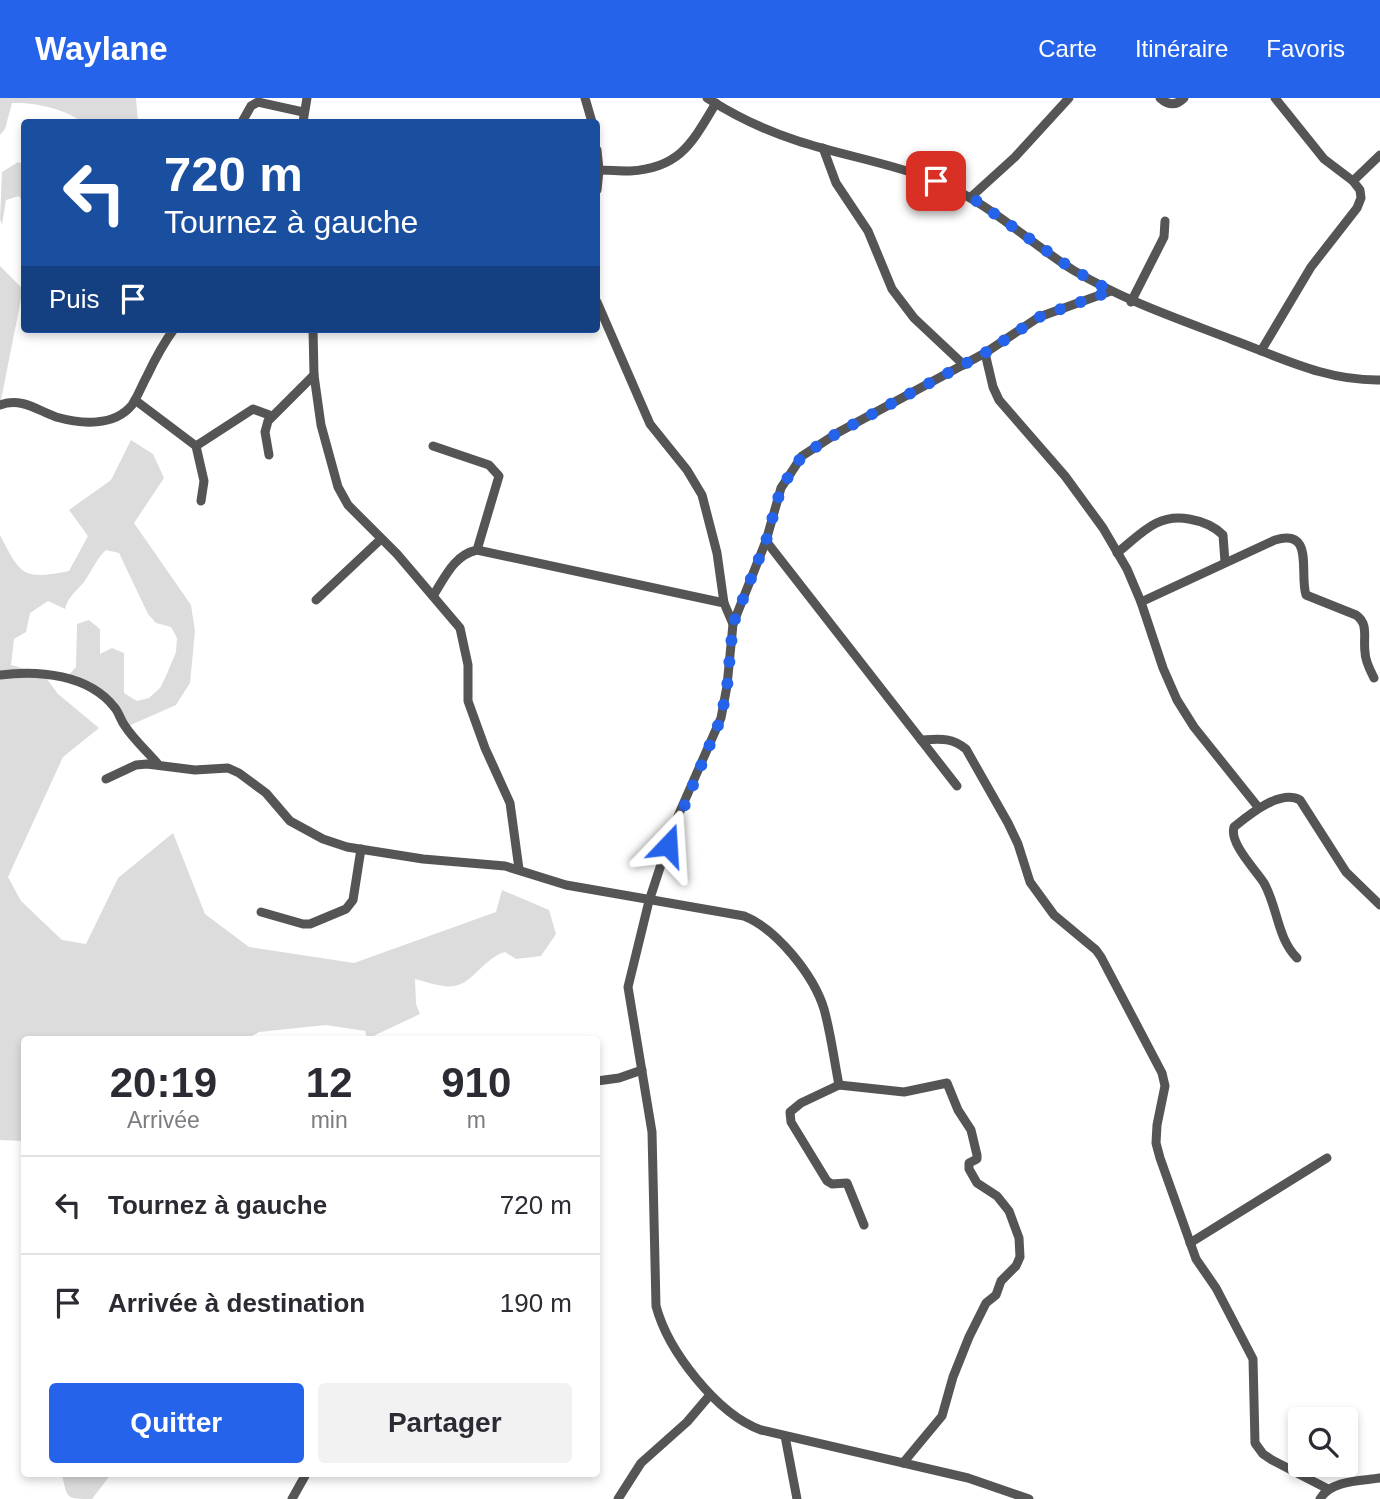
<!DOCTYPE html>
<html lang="fr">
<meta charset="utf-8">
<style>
:root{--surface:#fff;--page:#f2f2f3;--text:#2b2b33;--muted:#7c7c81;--line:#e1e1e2;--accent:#2563eb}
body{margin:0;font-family:Helvetica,sans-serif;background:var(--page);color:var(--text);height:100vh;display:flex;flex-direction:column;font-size:26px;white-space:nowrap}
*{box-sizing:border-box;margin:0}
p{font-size:23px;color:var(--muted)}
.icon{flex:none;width:38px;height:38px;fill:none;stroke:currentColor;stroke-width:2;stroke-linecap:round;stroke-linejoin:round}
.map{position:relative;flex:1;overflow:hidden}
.drawer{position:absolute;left:21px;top:938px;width:579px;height:441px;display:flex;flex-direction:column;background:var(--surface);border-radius:7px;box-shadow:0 4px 10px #0003}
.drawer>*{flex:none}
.guide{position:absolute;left:21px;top:21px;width:579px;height:214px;border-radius:7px;box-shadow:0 4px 10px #0003;background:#1a4fa0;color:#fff;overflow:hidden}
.fabs{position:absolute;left:1288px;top:1309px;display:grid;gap:14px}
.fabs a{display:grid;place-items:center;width:70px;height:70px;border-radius:7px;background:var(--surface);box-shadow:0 4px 10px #0003;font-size:35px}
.pin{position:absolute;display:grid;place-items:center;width:60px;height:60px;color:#fff;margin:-30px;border-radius:14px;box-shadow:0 4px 10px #0006}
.me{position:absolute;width:77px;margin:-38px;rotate:20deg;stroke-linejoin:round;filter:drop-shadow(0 0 5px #0008)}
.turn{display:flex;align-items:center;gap:24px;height:147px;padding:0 28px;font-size:32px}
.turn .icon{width:91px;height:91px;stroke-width:2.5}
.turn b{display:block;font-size:49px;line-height:60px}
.then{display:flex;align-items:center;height:66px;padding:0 28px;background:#0003;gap:14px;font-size:26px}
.eta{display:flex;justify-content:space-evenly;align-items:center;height:119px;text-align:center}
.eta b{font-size:42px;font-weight:600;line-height:49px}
.action{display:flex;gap:14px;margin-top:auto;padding:14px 28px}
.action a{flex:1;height:80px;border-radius:7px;background:var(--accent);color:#fff;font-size:28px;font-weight:600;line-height:80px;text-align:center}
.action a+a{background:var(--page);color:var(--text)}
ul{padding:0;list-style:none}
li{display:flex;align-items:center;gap:21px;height:98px;padding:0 28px;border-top:2px solid var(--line)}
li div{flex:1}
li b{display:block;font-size:26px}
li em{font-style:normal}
header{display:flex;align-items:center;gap:42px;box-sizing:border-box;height:98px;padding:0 35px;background:var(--accent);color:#fff}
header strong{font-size:33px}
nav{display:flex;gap:38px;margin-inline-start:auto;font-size:24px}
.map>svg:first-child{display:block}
</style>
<header>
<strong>Waylane</strong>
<nav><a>Carte</a><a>Itinéraire</a><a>Favoris</a></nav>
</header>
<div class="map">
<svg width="1380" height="1401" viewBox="0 0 1380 1401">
<rect width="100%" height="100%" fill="#fff"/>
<g fill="#dcdcdc">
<path d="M0 0H136L138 24H79L78 21C60 10 34 4 12 5L5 31 0 37Z"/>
<path d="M18 64 24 67V107L19 98 6 102 2 127 0 121 2 74Z"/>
<path d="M0 168 23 191 0 307Z"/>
<path d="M131 342 153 356 164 380 134 425 191 507 195 533 190 585 176 607 126 629 114 608 67 579 76 569 77 526 89 522 100 531V556L112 550 124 555V595L137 603 149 600 160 590 166 578 176 554 177 540 171 529 156 525 148 516 119 455 106 452C96 461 92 473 84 484 76 494 68 498 65 511L48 503 30 515 26 534 14 541 11 567 43 576 58 596 99 630 63 659 8 779 21 803 62 842 86 846 118 780 173 735 205 816 249 849 354 865 496 814 502 792 549 812 556 836 541 858 516 861 505 854C484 860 472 886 454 888 443 890 427 884 415 881L416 906 420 916 367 941 365 933 326 927 259 934 247 941 24 942V1043L0 1042V437C21 478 23 482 69 473L88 438 69 412 111 382Z"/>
<path d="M62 1376H111L92 1401C66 1401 67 1401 62 1376Z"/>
</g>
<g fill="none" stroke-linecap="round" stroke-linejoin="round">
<g stroke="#555" stroke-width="9">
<path d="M585 0 592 24"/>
<path d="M707 0C735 18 767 33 798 43 844 58 891 65 936 83 987 103 1027 143 1073 172 1127 204 1176 220 1233 242 1282 260 1326 283 1380 282"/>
<path d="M1160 0C1168 7 1176 8 1184 0"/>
<path d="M242 24 251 8 258 4 303 14"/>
<path d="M303 24 307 0"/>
<path d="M823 50 836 85 868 133 892 191 914 220 964 267"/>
<path d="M597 52 599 72 597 92"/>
<path d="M597 72C608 72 619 73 630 73 680 70 692 45 716 5"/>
<path d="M1353 83 1380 57"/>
<path d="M971 99 1015 59 1069 0"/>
<path d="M597 204 650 326 687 372 702 397 717 455 724 505"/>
<path d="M1131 204 1164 139 1165 123"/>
<path d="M313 231 314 277 321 327 338 389 348 407 397 456 460 530 468 567V603L485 650 510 705 519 771"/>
<path d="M1261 253 1311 169 1357 110 1361 100 1360 92 1353 83 1324 61 1275 0"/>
<path d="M985 255 993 289 999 302 1065 378 1103 430 1127 471 1141 504 1163 570 1177 602 1194 629 1258 709"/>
<path d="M135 302 196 348 204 383 201 403"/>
<path d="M0 307C21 299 37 312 56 319 81 326 114 329 132 307 138 298 142 287 147 278 155 261 163 246 174 231"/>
<path d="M196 348 253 311 272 318"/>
<path d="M433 348 489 367 499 378 477 452"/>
<path d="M269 357 265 334 268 323 314 277"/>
<path d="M766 443 957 688"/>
<path d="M1117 455C1141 436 1157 415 1189 421 1201 423 1214 428 1223 437L1225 464"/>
<path d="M433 498C445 479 454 457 477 452L724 505 733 526"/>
<path d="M316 502 381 441"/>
<path d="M1141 504 1275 442C1315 430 1299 475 1306 497L1356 517C1369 526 1363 539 1365 554 1365 563 1370 572 1374 580"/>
<path d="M0 577C38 572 89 576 115 610 119 615 121 623 125 628 134 642 147 653 157 665"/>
<path d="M921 642C940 641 951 639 966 651L1008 725 1018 746 1030 784 1054 817 1096 852 1101 859 1162 975 1165 988 1157 1027 1156 1045 1160 1060 1196 1161 1216 1190 1253 1261 1255 1345 1263 1356 1272 1362 1328 1391"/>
<path d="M106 681 136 667 147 666 195 672 228 670 239 675 266 695 290 723 323 741 347 749 423 761 505 768 566 787 744 818C777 831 814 878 824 911 831 936 834 962 839 987"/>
<path d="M261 814 303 826H310L346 811 353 802 361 751"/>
<path d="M1297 860C1277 840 1278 810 1264 785 1255 771 1229 745 1234 729 1249 717 1280 691 1300 702L1346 774 1380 807"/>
<path d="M597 983 619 980 642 972"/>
<path d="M864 1127 847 1085 832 1086 827 1083 791 1024 790 1014 801 1005 839 987 904 994 947 985 958 1012 971 1032 977 1057V1061L969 1065V1071L977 1085 997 1098 1009 1113 1019 1140 1020 1159 1016 1168 1001 1183 996 1197 986 1205 969 1239 953 1279 942 1318 903 1365"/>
<path d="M1190 1145 1327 1060"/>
<path d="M785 1338 797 1401"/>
<path d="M292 1401 306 1376"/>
<path d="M618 1401 641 1365 687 1324 710 1297"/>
<path d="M1029 1401 968 1380 761 1332C717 1316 668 1253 656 1208L652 1034 628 889 649 803 674 727 721 620 727 588 733 526 766 443 781 390 802 358 839 334 985 255 1039 219 1111 193"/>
<path d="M1320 1401C1331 1382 1361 1383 1380 1380"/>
</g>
</g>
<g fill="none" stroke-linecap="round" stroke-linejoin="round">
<path stroke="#2563eb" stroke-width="12" stroke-dasharray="0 21.6" d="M668 747 721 620 727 589 733 526 766 443 781 390 802 358 839 334 985 255 1039 219 1111 193 1072 171 971 99 936 83"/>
</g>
</svg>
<div class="fabs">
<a><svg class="icon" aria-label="search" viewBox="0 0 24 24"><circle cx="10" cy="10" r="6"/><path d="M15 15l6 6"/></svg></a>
</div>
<div class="pin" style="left:936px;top:83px;background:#d93025"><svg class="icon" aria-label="arrive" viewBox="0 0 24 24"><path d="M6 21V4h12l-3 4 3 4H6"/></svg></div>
<svg class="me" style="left:668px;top:747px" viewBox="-20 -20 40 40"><path d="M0-17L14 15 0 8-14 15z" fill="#2563eb" stroke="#fff" stroke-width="4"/></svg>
<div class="guide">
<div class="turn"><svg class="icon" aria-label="left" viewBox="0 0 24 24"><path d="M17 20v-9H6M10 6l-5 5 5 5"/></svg><div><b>720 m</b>Tournez à gauche</div></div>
<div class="then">Puis<svg class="icon" aria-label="arrive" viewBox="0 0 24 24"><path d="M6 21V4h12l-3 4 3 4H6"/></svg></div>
</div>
<section class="drawer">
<div class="eta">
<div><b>20:19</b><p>Arrivée</p></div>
<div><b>12</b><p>min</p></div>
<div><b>910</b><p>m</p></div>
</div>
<ul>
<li><svg class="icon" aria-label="left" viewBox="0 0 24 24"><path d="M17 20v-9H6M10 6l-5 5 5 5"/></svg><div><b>Tournez à gauche</b></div><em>720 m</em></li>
<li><svg class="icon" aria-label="arrive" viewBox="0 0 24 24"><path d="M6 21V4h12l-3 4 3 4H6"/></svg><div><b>Arrivée à destination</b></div><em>190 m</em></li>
</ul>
<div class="action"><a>Quitter</a><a>Partager</a></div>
</section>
</div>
